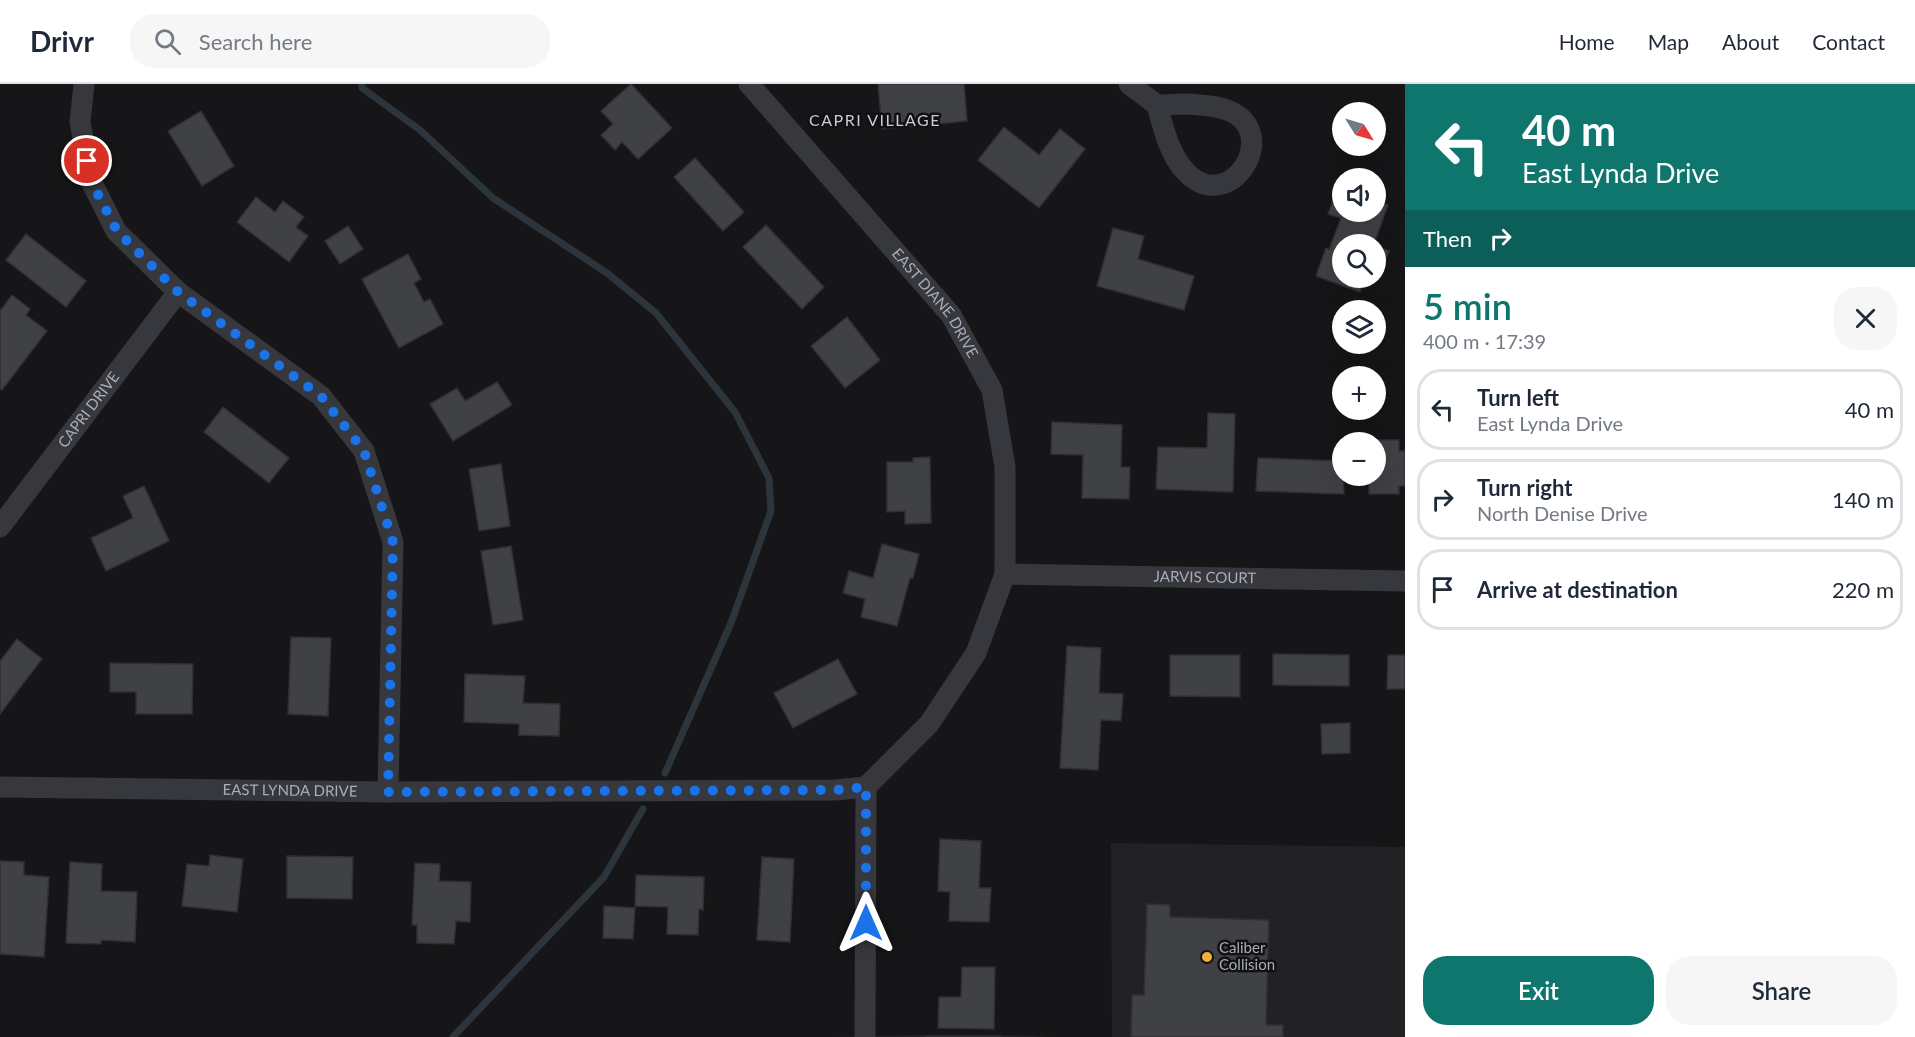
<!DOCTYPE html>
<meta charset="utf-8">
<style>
:root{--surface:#fff;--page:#f6f6f7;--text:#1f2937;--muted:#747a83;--line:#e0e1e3;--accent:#0f766e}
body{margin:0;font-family:Lato,sans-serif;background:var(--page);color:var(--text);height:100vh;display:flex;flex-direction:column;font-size:22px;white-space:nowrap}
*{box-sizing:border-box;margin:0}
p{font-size:20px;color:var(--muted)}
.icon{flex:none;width:33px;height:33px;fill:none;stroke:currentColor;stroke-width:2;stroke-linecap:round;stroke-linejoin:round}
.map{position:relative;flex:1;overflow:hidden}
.drawer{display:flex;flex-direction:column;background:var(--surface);width:510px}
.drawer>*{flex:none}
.guide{background:#0f766e;color:#fff;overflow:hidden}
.needle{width:39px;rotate:127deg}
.fabs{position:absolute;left:1332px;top:18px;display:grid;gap:12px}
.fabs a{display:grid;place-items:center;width:54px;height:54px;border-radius:50%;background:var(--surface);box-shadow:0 6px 24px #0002;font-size:30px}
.pin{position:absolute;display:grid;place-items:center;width:51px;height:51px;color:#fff;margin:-26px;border:3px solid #fff;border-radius:50%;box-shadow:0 2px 6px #0007}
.me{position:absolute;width:66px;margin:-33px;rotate:0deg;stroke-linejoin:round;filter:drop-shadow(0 0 4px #0008)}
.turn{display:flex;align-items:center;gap:21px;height:126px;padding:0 18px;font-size:27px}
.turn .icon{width:78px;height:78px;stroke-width:2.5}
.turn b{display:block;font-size:42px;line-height:51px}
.then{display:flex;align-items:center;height:57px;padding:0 18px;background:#0003;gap:12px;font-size:22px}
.round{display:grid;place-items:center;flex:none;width:63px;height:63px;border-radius:24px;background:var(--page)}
.overview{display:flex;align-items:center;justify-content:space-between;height:102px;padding:0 18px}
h1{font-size:36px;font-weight:600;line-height:45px;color:var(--accent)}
.primary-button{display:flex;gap:12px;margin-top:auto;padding:12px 18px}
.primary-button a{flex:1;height:69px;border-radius:24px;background:var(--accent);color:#fff;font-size:24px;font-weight:600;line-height:69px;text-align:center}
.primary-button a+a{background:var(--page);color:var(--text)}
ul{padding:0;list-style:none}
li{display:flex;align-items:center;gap:18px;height:81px;margin:0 12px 9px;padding:0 6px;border:3px solid var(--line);border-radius:24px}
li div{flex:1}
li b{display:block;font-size:22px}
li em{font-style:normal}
header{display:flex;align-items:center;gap:36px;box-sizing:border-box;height:84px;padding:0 30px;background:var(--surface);border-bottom:2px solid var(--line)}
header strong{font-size:28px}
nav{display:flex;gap:33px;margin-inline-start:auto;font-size:21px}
.search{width:420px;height:54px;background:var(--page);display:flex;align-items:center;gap:15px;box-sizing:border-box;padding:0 21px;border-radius:24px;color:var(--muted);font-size:22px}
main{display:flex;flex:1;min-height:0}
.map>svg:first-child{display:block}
</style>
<header>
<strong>Drivr</strong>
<div class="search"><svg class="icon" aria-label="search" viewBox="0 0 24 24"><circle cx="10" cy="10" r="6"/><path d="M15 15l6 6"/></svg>Search here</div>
<nav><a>Home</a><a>Map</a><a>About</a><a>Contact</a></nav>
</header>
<main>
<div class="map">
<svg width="1405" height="953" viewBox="0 0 1405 953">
<rect width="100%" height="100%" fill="#161618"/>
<g fill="#222225">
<path d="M1111 759 1405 763V953H1112Z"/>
<path d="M916 951H1008L1053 953H826Z"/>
</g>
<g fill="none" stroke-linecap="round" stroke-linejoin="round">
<g stroke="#2c353c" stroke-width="7">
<path d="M362 0V4L420 46 493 114 607 189 656 229 735 328 769 394 771 427 731 539 665 689"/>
<path d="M453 953 604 793 643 725"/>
</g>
</g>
<g fill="#404145" stroke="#303034" stroke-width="1.5">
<path d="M631 0 672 44 638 75 622 58 615 66 601 51 613 40 601 27Z"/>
<path d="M878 0H964L967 37 882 45Z"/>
<path d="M201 27 234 82 202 102 168 47Z"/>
<path d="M1004 43 1039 71 1060 45 1085 65 1039 124 978 76Z"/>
<path d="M695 74 744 128 723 147 674 93Z"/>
<path d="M1338 103 1342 104V128H1376V116L1388 121 1374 160H1342V194H1365L1360 208 1316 192 1326 164 1329 166 1341 134 1328 130Z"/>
<path d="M256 113 275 128 283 117 304 133 296 143 308 152 289 178 237 138Z"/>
<path d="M766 141 824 203 802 225 743 163Z"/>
<path d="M348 142 363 165 340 180 325 157Z"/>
<path d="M1113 144 1144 152 1138 175 1194 192 1184 226 1097 202Z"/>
<path d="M26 150 86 197 66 223 6 176Z"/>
<path d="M1376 162 1389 167 1381 188 1376 186Z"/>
<path d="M408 170 421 195 414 199 424 218 430 215 443 240 399 264 362 195Z"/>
<path d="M12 211 30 225 26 231 47 247 2 306 0 305V227Z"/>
<path d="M847 233 880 276 845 304 811 262Z"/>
<path d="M497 298 512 321 453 357 430 320 457 304 465 317Z"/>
<path d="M223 323 289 374 269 399 204 348Z"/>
<path d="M1208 329 1235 330 1233 408 1156 405 1158 363 1207 364Z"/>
<path d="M1052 338 1122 341 1121 383H1130L1129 415 1082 414 1083 371 1051 370Z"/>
<path d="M1369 356H1399V367H1405V402H1399V410H1369V392H1376V358H1369Z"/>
<path d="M930 373 931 439 905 440V427L887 428V378H913V374Z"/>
<path d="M1258 374 1342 377 1344 410 1256 407Z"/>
<path d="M501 380 510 442 479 447 469 385Z"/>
<path d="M144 402 169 457 106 487 91 454 133 434 123 412Z"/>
<path d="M882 460 919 470 913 494H910L897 542 861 533 865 515 843 509 849 487 873 494Z"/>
<path d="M511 462 523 536 493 541 481 467Z"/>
<path d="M291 553 331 554 328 632 288 630Z"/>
<path d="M17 555 42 575 0 630V577Z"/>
<path d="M1067 562 1101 564 1099 609 1123 610 1121 637 1101 636 1098 686 1060 684Z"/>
<path d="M1273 570 1349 571V602L1273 601Z"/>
<path d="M1170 571H1240V613L1170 612Z"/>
<path d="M1388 571H1405V605H1387Z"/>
<path d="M838 575 857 610 793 644 774 609Z"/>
<path d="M110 579 193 580 192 630H136V608H110Z"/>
<path d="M465 590 525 592 523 619 560 620 559 652 519 651V640L464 638Z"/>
<path d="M1350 639V669L1322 670 1321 640Z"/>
<path d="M940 755 981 757 979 804H991L989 838 949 837 950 808 938 807Z"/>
<path d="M210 771 243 775 237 828 182 822 187 780 209 782Z"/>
<path d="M287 772 353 773 352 815 287 814Z"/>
<path d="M762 773 794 775 790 858 757 856Z"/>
<path d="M0 777 24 778V791L49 793 44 873 0 870Z"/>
<path d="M70 778 102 780 101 807 137 808 135 858 101 856V860L66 859Z"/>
<path d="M415 779 440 780 439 797 471 798 470 838 456 837 454 860 417 859V841H412Z"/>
<path d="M636 791 704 793 703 826 699 825 698 851 667 850 668 823 635 822Z"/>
<path d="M1147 820 1170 821V833L1269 836 1266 941H1283V953H1131L1132 911H1144Z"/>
<path d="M604 822 635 824 633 855 603 854Z"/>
<path d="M962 883H995L994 945 938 944 939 913H961Z"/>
<rect x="926" y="952" width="74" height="1"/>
</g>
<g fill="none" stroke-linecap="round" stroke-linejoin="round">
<g stroke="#37383d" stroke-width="21">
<path d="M84 0 80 38 91 97 116 147 178 208 321 312 364 367 393 458 388 708"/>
<path id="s1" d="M749 0 951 231 992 306 1005 383V490L976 569 929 640 866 703"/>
<path d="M1129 0 1157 21"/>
<path d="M1186 20C1199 21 1215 21 1227 26 1284 47 1230 134 1186 88 1169 71 1163 42 1157 21Z"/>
<path id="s2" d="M0 443 178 208"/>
<path id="s3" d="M1005 490 1405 497"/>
<path id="s4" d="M0 703 388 708 835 706 866 703"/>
<path d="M865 953 866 703"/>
</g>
</g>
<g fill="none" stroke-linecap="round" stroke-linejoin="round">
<path stroke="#1a73e8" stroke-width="10" stroke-dasharray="0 18" d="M87 77 91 97 117 147 178 208 321 312 364 367 393 458 388 708 835 706 866 703V839"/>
</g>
<circle fill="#f2b134" stroke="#111113" stroke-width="2" cx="1207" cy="873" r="6"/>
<g text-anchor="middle" stroke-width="5" stroke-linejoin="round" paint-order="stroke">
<g font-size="15" fill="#a8adb8" stroke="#111113">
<text dy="5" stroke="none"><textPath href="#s1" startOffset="288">EAST DIANE DRIVE</textPath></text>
<text dy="5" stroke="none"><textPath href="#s2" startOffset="147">CAPRI DRIVE</textPath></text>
<text dy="5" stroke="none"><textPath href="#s3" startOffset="200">JARVIS COURT</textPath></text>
<text dy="5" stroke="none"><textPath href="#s4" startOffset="290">EAST LYNDA DRIVE</textPath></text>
</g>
<g font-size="15" fill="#a8adb8" stroke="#111113" text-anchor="start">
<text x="1219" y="869">Caliber<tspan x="1219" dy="17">Collision</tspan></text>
</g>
<g font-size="16" letter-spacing="1.5" fill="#c9ccd4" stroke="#111113">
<text x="875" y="42">CAPRI VILLAGE</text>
</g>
</g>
</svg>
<div class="fabs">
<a><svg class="needle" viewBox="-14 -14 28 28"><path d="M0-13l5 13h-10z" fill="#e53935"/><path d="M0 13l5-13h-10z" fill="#747a83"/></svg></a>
<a><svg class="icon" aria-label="sound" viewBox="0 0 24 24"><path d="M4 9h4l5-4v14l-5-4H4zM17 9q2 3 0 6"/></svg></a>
<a><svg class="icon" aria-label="search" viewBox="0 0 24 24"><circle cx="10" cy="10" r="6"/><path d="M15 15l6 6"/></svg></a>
<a><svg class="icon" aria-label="layers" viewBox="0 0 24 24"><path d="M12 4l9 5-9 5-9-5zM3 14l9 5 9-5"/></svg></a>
<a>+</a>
<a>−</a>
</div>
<div class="pin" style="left:87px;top:77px;background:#d93025"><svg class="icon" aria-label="arrive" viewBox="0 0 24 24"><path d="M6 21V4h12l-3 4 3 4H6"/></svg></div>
<svg class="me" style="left:866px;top:839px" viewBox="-20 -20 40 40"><path d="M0-17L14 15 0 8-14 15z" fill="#1a73e8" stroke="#fff" stroke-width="4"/></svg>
</div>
<section class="drawer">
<div class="guide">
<div class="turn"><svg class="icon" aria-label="left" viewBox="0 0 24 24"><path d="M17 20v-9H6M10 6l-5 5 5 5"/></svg><div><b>40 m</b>East Lynda Drive</div></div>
<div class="then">Then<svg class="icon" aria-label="right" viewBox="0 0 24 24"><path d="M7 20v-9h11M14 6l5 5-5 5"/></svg></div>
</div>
<div class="overview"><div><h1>5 min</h1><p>400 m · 17:39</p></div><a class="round"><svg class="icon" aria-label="close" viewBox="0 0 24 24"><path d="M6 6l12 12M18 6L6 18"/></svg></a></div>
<ul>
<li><svg class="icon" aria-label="left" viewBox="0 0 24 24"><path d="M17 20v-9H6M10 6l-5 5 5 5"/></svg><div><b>Turn left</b><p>East Lynda Drive</p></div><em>40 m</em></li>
<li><svg class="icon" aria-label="right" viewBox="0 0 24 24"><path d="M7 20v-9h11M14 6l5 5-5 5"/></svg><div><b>Turn right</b><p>North Denise Drive</p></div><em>140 m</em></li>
<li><svg class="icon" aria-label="arrive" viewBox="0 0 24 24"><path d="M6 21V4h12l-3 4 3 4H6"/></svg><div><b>Arrive at destination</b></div><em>220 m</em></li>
</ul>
<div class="primary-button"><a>Exit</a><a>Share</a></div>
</section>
</main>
